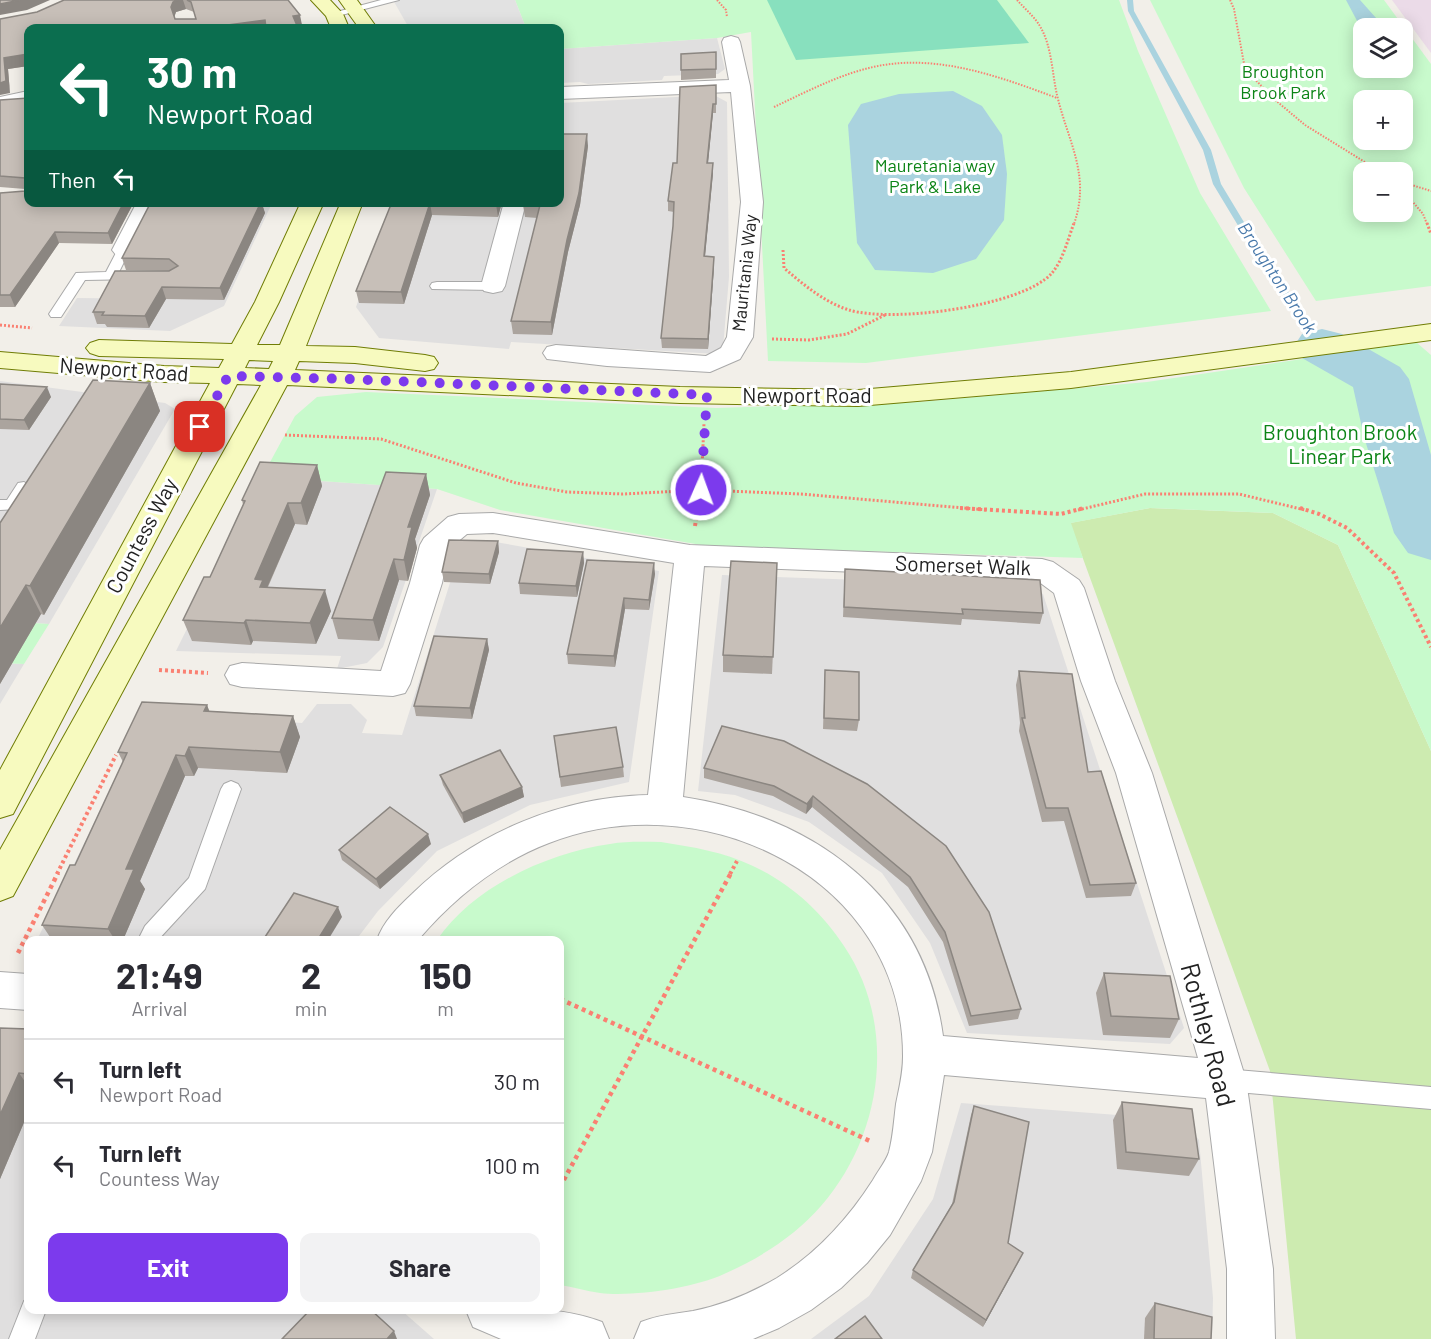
<!DOCTYPE html>
<meta charset="utf-8">
<style>
:root{--surface:#fff;--page:#f2f2f3;--text:#2b2b33;--muted:#7c7c81;--line:#e1e1e2;--accent:#7c3aed}
body{margin:0;font-family:Barlow,sans-serif;background:var(--page);color:var(--text);height:100vh;display:flex;flex-direction:column;font-size:22px;white-space:nowrap}
*{box-sizing:border-box;margin:0}
p{font-size:20px;color:var(--muted)}
.icon{flex:none;width:33px;height:33px;fill:none;stroke:currentColor;stroke-width:2;stroke-linecap:round;stroke-linejoin:round}
.map{position:relative;flex:1;overflow:hidden}
.details{position:absolute;left:24px;top:936px;width:540px;height:378px;display:flex;flex-direction:column;background:var(--surface);border-radius:12px;box-shadow:0 3px 15px #0003}
.details>*{flex:none}
.top-card{position:absolute;left:24px;top:24px;width:540px;height:183px;border-radius:12px;box-shadow:0 3px 15px #0003;background:#0b6e4f;color:#fff;overflow:hidden}
.fabs{position:absolute;left:1353px;top:18px;display:grid;gap:12px}
.fabs a{display:grid;place-items:center;width:60px;height:60px;border-radius:12px;background:var(--surface);box-shadow:0 3px 15px #0003;font-size:30px}
.pin{position:absolute;display:grid;place-items:center;width:51px;height:51px;color:#fff;margin:-26px;border-radius:12px;box-shadow:0 3px 9px #0006}
.me{position:absolute;width:66px;margin:-33px;rotate:2deg;stroke-linejoin:round;filter:drop-shadow(0 0 4px #0008)}
.turn{display:flex;align-items:center;gap:21px;height:126px;padding:0 24px;font-size:27px}
.turn .icon{width:78px;height:78px;stroke-width:2.5}
.turn b{display:block;font-size:42px;line-height:51px}
.then{display:flex;align-items:center;height:57px;padding:0 24px;background:#0003;gap:12px;font-size:22px}
.eta{display:flex;justify-content:space-evenly;align-items:center;height:102px;text-align:center}
.eta b{font-size:36px;font-weight:700;line-height:42px}
.button{display:flex;gap:12px;margin-top:auto;padding:12px 24px}
.button a{flex:1;height:69px;border-radius:12px;background:var(--accent);color:#fff;font-size:24px;font-weight:700;line-height:69px;text-align:center}
.button a+a{background:var(--page);color:var(--text)}
ul{padding:0;list-style:none}
li{display:flex;align-items:center;gap:18px;height:84px;padding:0 24px;border-top:2px solid var(--line)}
li div{flex:1}
li b{display:block;font-size:22px}
li em{font-style:normal}
.map>svg:first-child{display:block}
</style>
<div class="map">
<svg width="1431" height="1339" viewBox="0 0 1431 1339">
<rect width="100%" height="100%" fill="#f2efe9"/>
<g fill="#e0dfdf">
<path d="M717 38 725 69 718 74 664 76 662 80 588 84 580 82 560 83V49Z"/>
<path d="M714 95 727 102 729 277 723 348 717 354 511 342 509 349 379 338 356 307 392 203 560 202V103Z"/>
<path d="M160 203H272L224 306 170 331 59 326 77 298 170 299 190 261Z"/>
<path d="M0 381 165 403 175 409 49 624 0 621Z"/>
<path d="M262 477 437 489 383 647 367 663 337 669 341 656 176 651Z"/>
<path d="M484 540 659 571 629 782 530 805 437 851 378 911 356 940H37L148 712 302 723 317 704H351L367 720 362 733 402 735 461 548Z"/>
<path d="M722 575 1032 586 1043 594 1184 1028 1170 1044 967 1033 930 943 882 873 809 822 735 795 698 791Z"/>
<path d="M0 663 24 664 0 704Z"/>
<path d="M28 1034V1310H401L434 1339H0V1036Z"/>
<path d="M961 1103 1183 1120 1199 1140 1213 1298 1212 1339H811L869 1296 933 1199Z"/>
</g>
<path fill="#ebdbe8" d="M1392 0H1431V53Z"/>
<path fill="#cdebb0" d="M1150 508 1273 513 1338 545 1431 751V1339H1296L1270 1071 1070 523Z"/>
<g fill="#c8facc" fill-rule="evenodd">
<path d="M515 0H1119L1138 51 1200 193 1271 311 866 363 768 361 751 32 717 38 560 49V28H526Z"/>
<path d="M1150 0H1384L1431 64V286L1316 301 1244 188ZM1364 28H1402V68H1364ZM1364 100H1402V140H1364ZM1364 172H1402V212H1364Z"/>
<path d="M1416 342 1431 355V751L1338 545 1273 513 1150 508 1071 523 1083 558 707 546 500 510 437 489 262 477 295 416 317 397 366 392 716 408 919 402 1147 382Z"/>
<path d="M0 621 49 624 24 664 0 663Z"/>
<path d="M661 842C693 847 724 852 753 866 790 883 822 912 844 946 898 1026 883 1135 821 1206 795 1236 760 1258 724 1274 694 1288 633 1297 600 1293 586 1291 573 1287 560 1285V940H437C474 886 548 853 610 844 627 841 645 842 661 842Z"/>
</g>
<path fill="#88e0be" d="M767 0H997L1029 43 796 60Z"/>
<path fill="#e2e2e2" d="M393 0H515L526 28H409Z"/>
<g fill="#aad3df">
<path d="M1346 0H1360L1385 28H1364L1363 32Z"/>
<path d="M953 91 982 106 1002 135 1007 174 1004 220 976 259 933 273 875 270 857 243 848 125 861 104 899 94Z"/>
</g>
<g fill="none" stroke-linecap="round" stroke-linejoin="round">
<path fill="#aad3df" fill-rule="evenodd" d="M1127 0H1133L1134 11 1211 150 1221 184 1271 267 1327 346 1325 348H1319L1263 267 1213 184 1203 150 1128 11Z"/>
<path fill="#aad3df" fill-rule="evenodd" d="M1322 329 1342 334 1400 367 1409 379 1431 455V560L1408 553 1394 533 1364 437 1353 387 1302 358 1294 346 1302 334Z"/>
<g stroke="#a9a9a9" stroke-width="2">
<g id="lane">
<path d="M381 0H399L334 17 329 14Z"/>
<path d="M124 246 130 250 119 272 140 273 142 276 140 279 85 280 61 317H51L49 314 76 273 106 272 119 247Z"/>
<path d="M437 282H493L500 286 493 290 432 289 430 286 432 283Z"/>
<path d="M24 482 32 487 18 509 0 510V500H7L18 483Z"/>
<path d="M231 781 238 784 241 789 205 889 158 940H138L145 926 189 878 221 789 224 784Z"/>
<path d="M1225 1069 1431 1087V1109L1225 1091 1217 1088 1214 1080 1217 1072Z"/>
<path d="M28 1299V1310H46L35 1339H9L24 1301Z"/>
</g>
</g>
<g stroke="#a9a9a9" stroke-width="2">
<g id="street">
<path d="M731 36 738 38 740 42 750 86 763 202 753 337 740 359 710 372 607 366 547 359 543 353 547 347 556 345 706 356 721 348 727 337 741 202 731 92 560 99V87L729 80 722 42 724 38Z"/>
<path d="M28 91V103L0 109V97Z"/>
<path d="M137 202H160L132 255 124 257 116 255 112 250Z"/>
<path d="M504 202H526L505 286 502 291 493 293 484 291 481 286Z"/>
<path d="M493 513 690 545 1042 559 1053 562 1079 580 1084 588 1115 681 1152 773 1246 1080 1273 1269 1275 1339H1227V1269L1206 1098 944 1075 932 1152 921 1181 890 1235 867 1263 841 1288 811 1310 779 1328 753 1339H634L641 1322C658 1315 674 1314 693 1311 723 1305 751 1293 777 1278 817 1253 848 1219 873 1180 878 1171 886 1161 889 1152 893 1137 894 1120 896 1104 899 1089 903 1073 903 1057 904 879 704 782 549 843 497 863 454 898 418 940H377C383 922 398 907 412 894 474 833 561 797 648 795L674 563 493 533 467 534 449 549 442 583 410 684 405 693 393 696 242 687 230 684 225 675 230 666 242 663 381 671 410 583 420 545 424 538 448 517 459 514ZM704 566 1035 579 1054 593 1081 681 1116 773 1198 1058 943 1036C924 897 815 817 683 797Z"/>
<path d="M0 972 28 974V1010L0 1008Z"/>
<path d="M466 1310C506 1306 565 1307 602 1322L609 1339H501L473 1327Z"/>
</g>
</g>
<g stroke="#707d05" stroke-width="2">
<g id="secondary">
<path d="M311 0H330L343 14 349 28H331L326 16Z"/>
<path d="M339 0H357L377 28H359Z"/>
<path d="M301 202H324L279 302 257 345H280L341 202H363L306 346 355 347 425 355 434 357 438 363 434 369 425 371 355 363 299 361 295 370 680 387 858 390 1071 372 1431 324V340L1071 388 858 406 680 403 287 385 13 896 0 901V850L261 385 237 384 13 814 0 818V770L210 383 164 382 0 368V352L164 366 219 368 224 359 99 356 90 353 86 348 90 343 99 340 232 344 255 302ZM249 360 273 361 269 369 245 368Z"/>
</g>
</g>
<g stroke="#fa8072" stroke-width="2" stroke-dasharray="1.5 1.5" stroke-linecap="butt">
<path d="M717 0 726 10 727 17"/>
<path d="M1017 0C1025 9 1035 17 1041 28 1052 48 1052 73 1057 95 1068 142 1091 175 1074 224"/>
<path d="M1230 0 1234 9 1245 69 1274 99 1305 125 1381 172"/>
<path d="M774 107C806 92 838 75 873 67 936 53 998 76 1057 98"/>
<path d="M1402 182 1431 191"/>
<path d="M1402 189 1423 214 1427 224"/>
</g>
<g stroke="#fa8072" stroke-width="3" stroke-dasharray="2 2" stroke-linecap="butt">
<path d="M1427 223 1431 234"/>
<path d="M783 250 784 268C804 285 824 302 849 310 891 323 1022 307 1052 273 1063 260 1068 239 1074 223"/>
<path d="M0 325 32 328"/>
<path d="M772 339 809 340 847 334 885 315"/>
<path d="M285 435 381 439 516 483 567 492 623 494 701 490 801 494 987 510"/>
<path d="M698 510 701 490 704 423"/>
<path d="M1078 510 1145 494H1239L1305 510"/>
</g>
<g stroke="#fa8072" stroke-width="4" stroke-dasharray="3 3" stroke-linecap="butt">
<path d="M960 508 1061 514 1084 508"/>
<path d="M1300 508 1319 514 1347 528 1394 573 1431 647"/>
<path d="M695 526 698 508"/>
<path d="M159 670 208 673"/>
<path d="M57 874 116 755"/>
<path d="M730 874 737 861"/>
</g>
<g stroke="#fa8072" stroke-width="4.5" stroke-dasharray="4 4" stroke-linecap="butt">
<path d="M18 953 58 873"/>
<path d="M560 999 870 1141"/>
<path d="M560 1187 731 873"/>
</g>
<use href="#lane" fill="#fff" fill-rule="evenodd"/>
<use href="#street" fill="#fff" fill-rule="evenodd"/>
<use href="#secondary" fill="#f7fabf" fill-rule="evenodd"/>
</g>
<g fill="#aba49e" fill-rule="evenodd">
<path d="M64 0H288L302 25 28 28V66L8 69 10 93 0 19 37 12ZM186 9 194 12 196 19H175L174 17 176 12Z"/>
<path d="M716 52V78L681 80V70Z"/>
<path d="M716 85V113H713L708 163 713 173 705 256 714 267 708 349 662 348 661 338 673 226 674 212 668 211V201L677 163Z"/>
<path d="M0 100 134 202 112 244 59 243 15 307H0V193L25 191V189L0 187Z"/>
<path d="M588 146 580 205 568 252 552 335 513 334 511 321 537 218 525 217 523 205Z"/>
<path d="M392 202H502L498 217 432 215 404 304 359 303 356 291Z"/>
<path d="M263 207 265 213 224 300 166 299 149 328 107 327 105 324H97L93 312 170 271 126 270 122 258Z"/>
<path d="M150 383 160 411 44 615 41 614 0 684V523Z"/>
<path d="M0 384 51 397 29 430 0 429Z"/>
<path d="M317 465 322 486 307 525 295 524 268 587 331 611 316 644 253 641 251 645 192 641 183 620 210 577 243 505 242 500Z"/>
<path d="M426 474 430 495 415 539 417 548 408 581 399 580 379 641 338 639 332 618Z"/>
<path d="M498 541 499 552 490 584 444 582 442 572Z"/>
<path d="M583 552 584 563 577 597 520 594 519 583Z"/>
<path d="M587 560 655 574 649 610 625 609 615 667 568 664 567 654Z"/>
<path d="M777 563 772 674 723 672V655Z"/>
<path d="M845 569 1043 613 1040 624 962 619 961 625 843 617Z"/>
<path d="M487 639 489 650 472 719 416 716 414 706Z"/>
<path d="M825 670 859 720 857 731 823 729Z"/>
<path d="M1019 671 1088 772 1136 883 1131 896 1086 898 1064 821 1042 822 1019 731 1020 723 1016 685Z"/>
<path d="M207 705 209 711 293 716 300 737 287 773 198 768 194 776H185L140 881 145 889 123 940H52L42 925 75 865 123 762 118 752Z"/>
<path d="M554 736 623 767 624 777 561 787Z"/>
<path d="M704 768 867 784 1021 1009 1018 1019 969 1026 943 942 908 887 812 807 806 814 773 796 704 778Z"/>
<path d="M440 775 522 787 524 797 464 823 443 785Z"/>
<path d="M431 844 380 889 342 860 339 850Z"/>
<path d="M1104 973 1179 1019 1170 1038 1103 1035 1096 993Z"/>
<path d="M0 1028 28 1029V1113L0 1179Z"/>
<path d="M1122 1102 1199 1159 1189 1176 1117 1169 1113 1120Z"/>
<path d="M974 1106 1008 1243 1023 1253 983 1327 911 1278 913 1270 952 1204 971 1115Z"/>
<path d="M1155 1303 1211 1339H1144L1145 1318Z"/>
</g>
<g fill="#8b8681">
<path d="M20 0H50L27 10 0 15V4Z"/>
<path d="M178 0H183L186 9 176 12 174 18 171 7 173 2Z"/>
<path d="M300 15 302 25 295 26 293 16Z"/>
<path d="M265 20 267 28H205Z"/>
<path d="M28 54V66L8 69 10 93 0 95V83L4 58Z"/>
<path d="M713 104V113L707 173V163Z"/>
<path d="M587 134 588 146 580 205 568 252 552 335 551 322Z"/>
<path d="M713 163V173L704 267V256Z"/>
<path d="M124 202H134L112 244 108 233Z"/>
<path d="M258 202H265L263 207 265 213 224 300 220 288Z"/>
<path d="M497 202H502L498 217 496 204Z"/>
<path d="M430 203 432 215 404 304 401 292Z"/>
<path d="M55 232 59 243 15 307 10 295Z"/>
<path d="M714 257V267L708 349V339Z"/>
<path d="M162 287 166 299 149 328 145 316Z"/>
<path d="M150 383 160 411 44 615 30 586Z"/>
<path d="M47 387 51 397 29 430 24 420Z"/>
<path d="M317 465 322 486 307 525 301 503Z"/>
<path d="M426 474 430 495 415 539 417 548 408 581 404 560 408 527Z"/>
<path d="M288 503 295 524 266 590 270 601 255 579Z"/>
<path d="M498 541 499 552 490 584 489 574Z"/>
<path d="M583 552 584 563 577 597 576 586Z"/>
<path d="M394 559 399 580 379 641 373 620Z"/>
<path d="M654 563 655 574 649 610V600Z"/>
<path d="M26 585 41 614 0 684V628Z"/>
<path d="M325 590 331 611 316 644 310 623Z"/>
<path d="M624 598 625 609 615 667 614 656Z"/>
<path d="M246 620 253 641 251 645 244 623Z"/>
<path d="M487 639 489 650 472 719 470 708Z"/>
<path d="M207 705 215 726 204 711Z"/>
<path d="M293 716 300 737 287 773 280 752Z"/>
<path d="M189 747 198 768 194 776 185 756Z"/>
<path d="M176 755 185 776 140 881 145 889 123 940H115L108 929 126 869Z"/>
<path d="M522 787 524 797 464 823 462 813Z"/>
<path d="M813 796 812 807 806 814 807 804Z"/>
<path d="M428 834 431 844 380 889 376 879Z"/>
<path d="M338 907 342 917 328 940 320 936Z"/>
<path d="M19 1073 28 1086V1113L0 1179V1115Z"/>
<path d="M1023 1253 1019 1261 983 1327 986 1320Z"/>
<path d="M394 1331 397 1339H387Z"/>
</g>
<g fill="#c7bfb8" stroke="#8b8681" stroke-width="1.5">
<path d="M0 0H20L0 4Z"/>
<path d="M64 0H178L173 2 171 7 175 19H196L191 2 187 0H288L300 15 293 16 298 28H266L265 20 205 28H28V54L4 58 6 81 0 83V19L37 12Z"/>
<path d="M716 52V69L681 70V54Z"/>
<path d="M716 85V104H713L707 163H713L704 256 714 257 708 339 661 338 673 226 674 202 668 201 673 163H677L680 87Z"/>
<path d="M28 98V202H124L108 233 55 232 10 295H0V193L25 191V178L0 176V100Z"/>
<path d="M560 134H587L579 193 567 240 551 322 511 321 540 205H523L524 202H560Z"/>
<path d="M151 202H261L220 288 162 287 145 316 102 315 104 312H93L115 271H169L178 266 169 259 122 258Z"/>
<path d="M392 202H497L496 204 430 203 401 292 356 291Z"/>
<path d="M93 380 150 383 30 586 26 585 0 628V523Z"/>
<path d="M0 384 47 387 24 420 0 419Z"/>
<path d="M260 462 317 465 301 503H288L255 579 263 580 260 587 325 590 310 623 246 620 244 623 183 620 204 577H210L245 501 242 500Z"/>
<path d="M386 472 426 474 408 527H412L404 560 394 559 373 620 332 618Z"/>
<path d="M449 540 498 541 489 574 442 572Z"/>
<path d="M527 549 583 552 576 586 519 583Z"/>
<path d="M587 560 654 563 649 600 624 598 614 656 567 654Z"/>
<path d="M731 561 777 563 773 657 723 655Z"/>
<path d="M845 569 1040 580 1043 613 962 609 963 614 844 607Z"/>
<path d="M434 636 487 639 470 708 414 706Z"/>
<path d="M825 670 859 672V720L824 718Z"/>
<path d="M1019 671 1072 674 1088 772 1101 771 1136 883 1090 885 1068 808H1046L1022 718H1025Z"/>
<path d="M142 702 207 705 204 711 293 716 280 752 189 747 185 756 176 755 126 869H134L108 929 42 925 70 865H75L127 753 118 752Z"/>
<path d="M722 726 784 741 867 784 946 846 989 912 1021 1009 971 1016 945 932 910 877 813 796 807 804 774 786 704 768Z"/>
<path d="M616 727 623 767 560 777 554 736Z"/>
<path d="M500 750 522 787 462 813 440 775Z"/>
<path d="M390 807 428 834 376 879 339 850Z"/>
<path d="M294 893 338 907 320 936 334 940H263Z"/>
<path d="M1104 973 1170 976 1179 1019 1111 1016Z"/>
<path d="M0 1028 28 1029V1074L19 1073 0 1115Z"/>
<path d="M1122 1102 1192 1109 1199 1159 1126 1152Z"/>
<path d="M974 1106 1029 1122 1008 1243 1023 1253 986 1320 913 1270 954 1202Z"/>
<path d="M1155 1303 1212 1317 1211 1339H1154Z"/>
<path d="M310 1310H371L394 1331 387 1339H282Z"/>
<path d="M865 1316 882 1339H835Z"/>
</g>
<g fill="none" stroke-linecap="round" stroke-linejoin="round">
<path stroke="#7c3aed" stroke-width="10" stroke-dasharray="0 18" d="M200 427 228 376 347 379 707 395 701 490"/>
</g>
<g text-anchor="middle" stroke-width="6" stroke-linejoin="round" paint-order="stroke">
<g font-size="18" fill="#0c8416" stroke="#fff">
<text x="1283" y="78">Broughton<tspan x="1283" dy="21">Brook Park</tspan></text>
<text x="935" y="172">Mauretania way<tspan x="935" dy="21">Park &amp; Lake</tspan></text>
</g>
<g font-size="18" fill="#222" stroke="#fff">
<text transform="translate(745 273) rotate(-84)" y="6">Mauritania Way</text>
</g>
<g font-size="18" font-style="italic" fill="#4a7aab" stroke="#fff">
<text transform="translate(1277 278) rotate(57)" y="6">Broughton Brook</text>
</g>
<g font-size="21" fill="#222" stroke="#fff">
<text transform="translate(124 370) rotate(4)" y="7">Newport Road</text>
<text x="807" y="403">Newport Road</text>
<text transform="translate(142 536) rotate(-62)" y="7">Countess Way</text>
<text transform="translate(963 566) rotate(2)" y="7">Somerset Walk</text>
</g>
<g font-size="21" fill="#0c8416" stroke="#fff">
<text x="1340" y="440">Broughton Brook<tspan x="1340" dy="24">Linear Park</tspan></text>
</g>
<g font-size="26" fill="#222" stroke="#fff">
<text transform="translate(1208 1035) rotate(75)" y="9">Rothley Road</text>
</g>
</g>
</svg>
<div class="fabs">
<a><svg class="icon" aria-label="layers" viewBox="0 0 24 24"><path d="M12 4l9 5-9 5-9-5zM3 14l9 5 9-5"/></svg></a>
<a>+</a>
<a>−</a>
</div>
<div class="pin" style="left:200px;top:427px;background:#d93025"><svg class="icon" aria-label="arrive" viewBox="0 0 24 24"><path d="M6 21V4h12l-3 4 3 4H6"/></svg></div>
<svg class="me" style="left:701px;top:490px" viewBox="-20 -20 40 40"><circle r="17" fill="#7c3aed" stroke="#fff" stroke-width="3"/><path d="M0-11L8 9 0 5-8 9z" fill="#fff"/></svg>
<div class="top-card">
<div class="turn"><svg class="icon" aria-label="left" viewBox="0 0 24 24"><path d="M17 20v-9H6M10 6l-5 5 5 5"/></svg><div><b>30 m</b>Newport Road</div></div>
<div class="then">Then<svg class="icon" aria-label="left" viewBox="0 0 24 24"><path d="M17 20v-9H6M10 6l-5 5 5 5"/></svg></div>
</div>
<section class="details">
<div class="eta">
<div><b>21:49</b><p>Arrival</p></div>
<div><b>2</b><p>min</p></div>
<div><b>150</b><p>m</p></div>
</div>
<ul>
<li><svg class="icon" aria-label="left" viewBox="0 0 24 24"><path d="M17 20v-9H6M10 6l-5 5 5 5"/></svg><div><b>Turn left</b><p>Newport Road</p></div><em>30 m</em></li>
<li><svg class="icon" aria-label="left" viewBox="0 0 24 24"><path d="M17 20v-9H6M10 6l-5 5 5 5"/></svg><div><b>Turn left</b><p>Countess Way</p></div><em>100 m</em></li>
</ul>
<div class="button"><a>Exit</a><a>Share</a></div>
</section>
</div>
